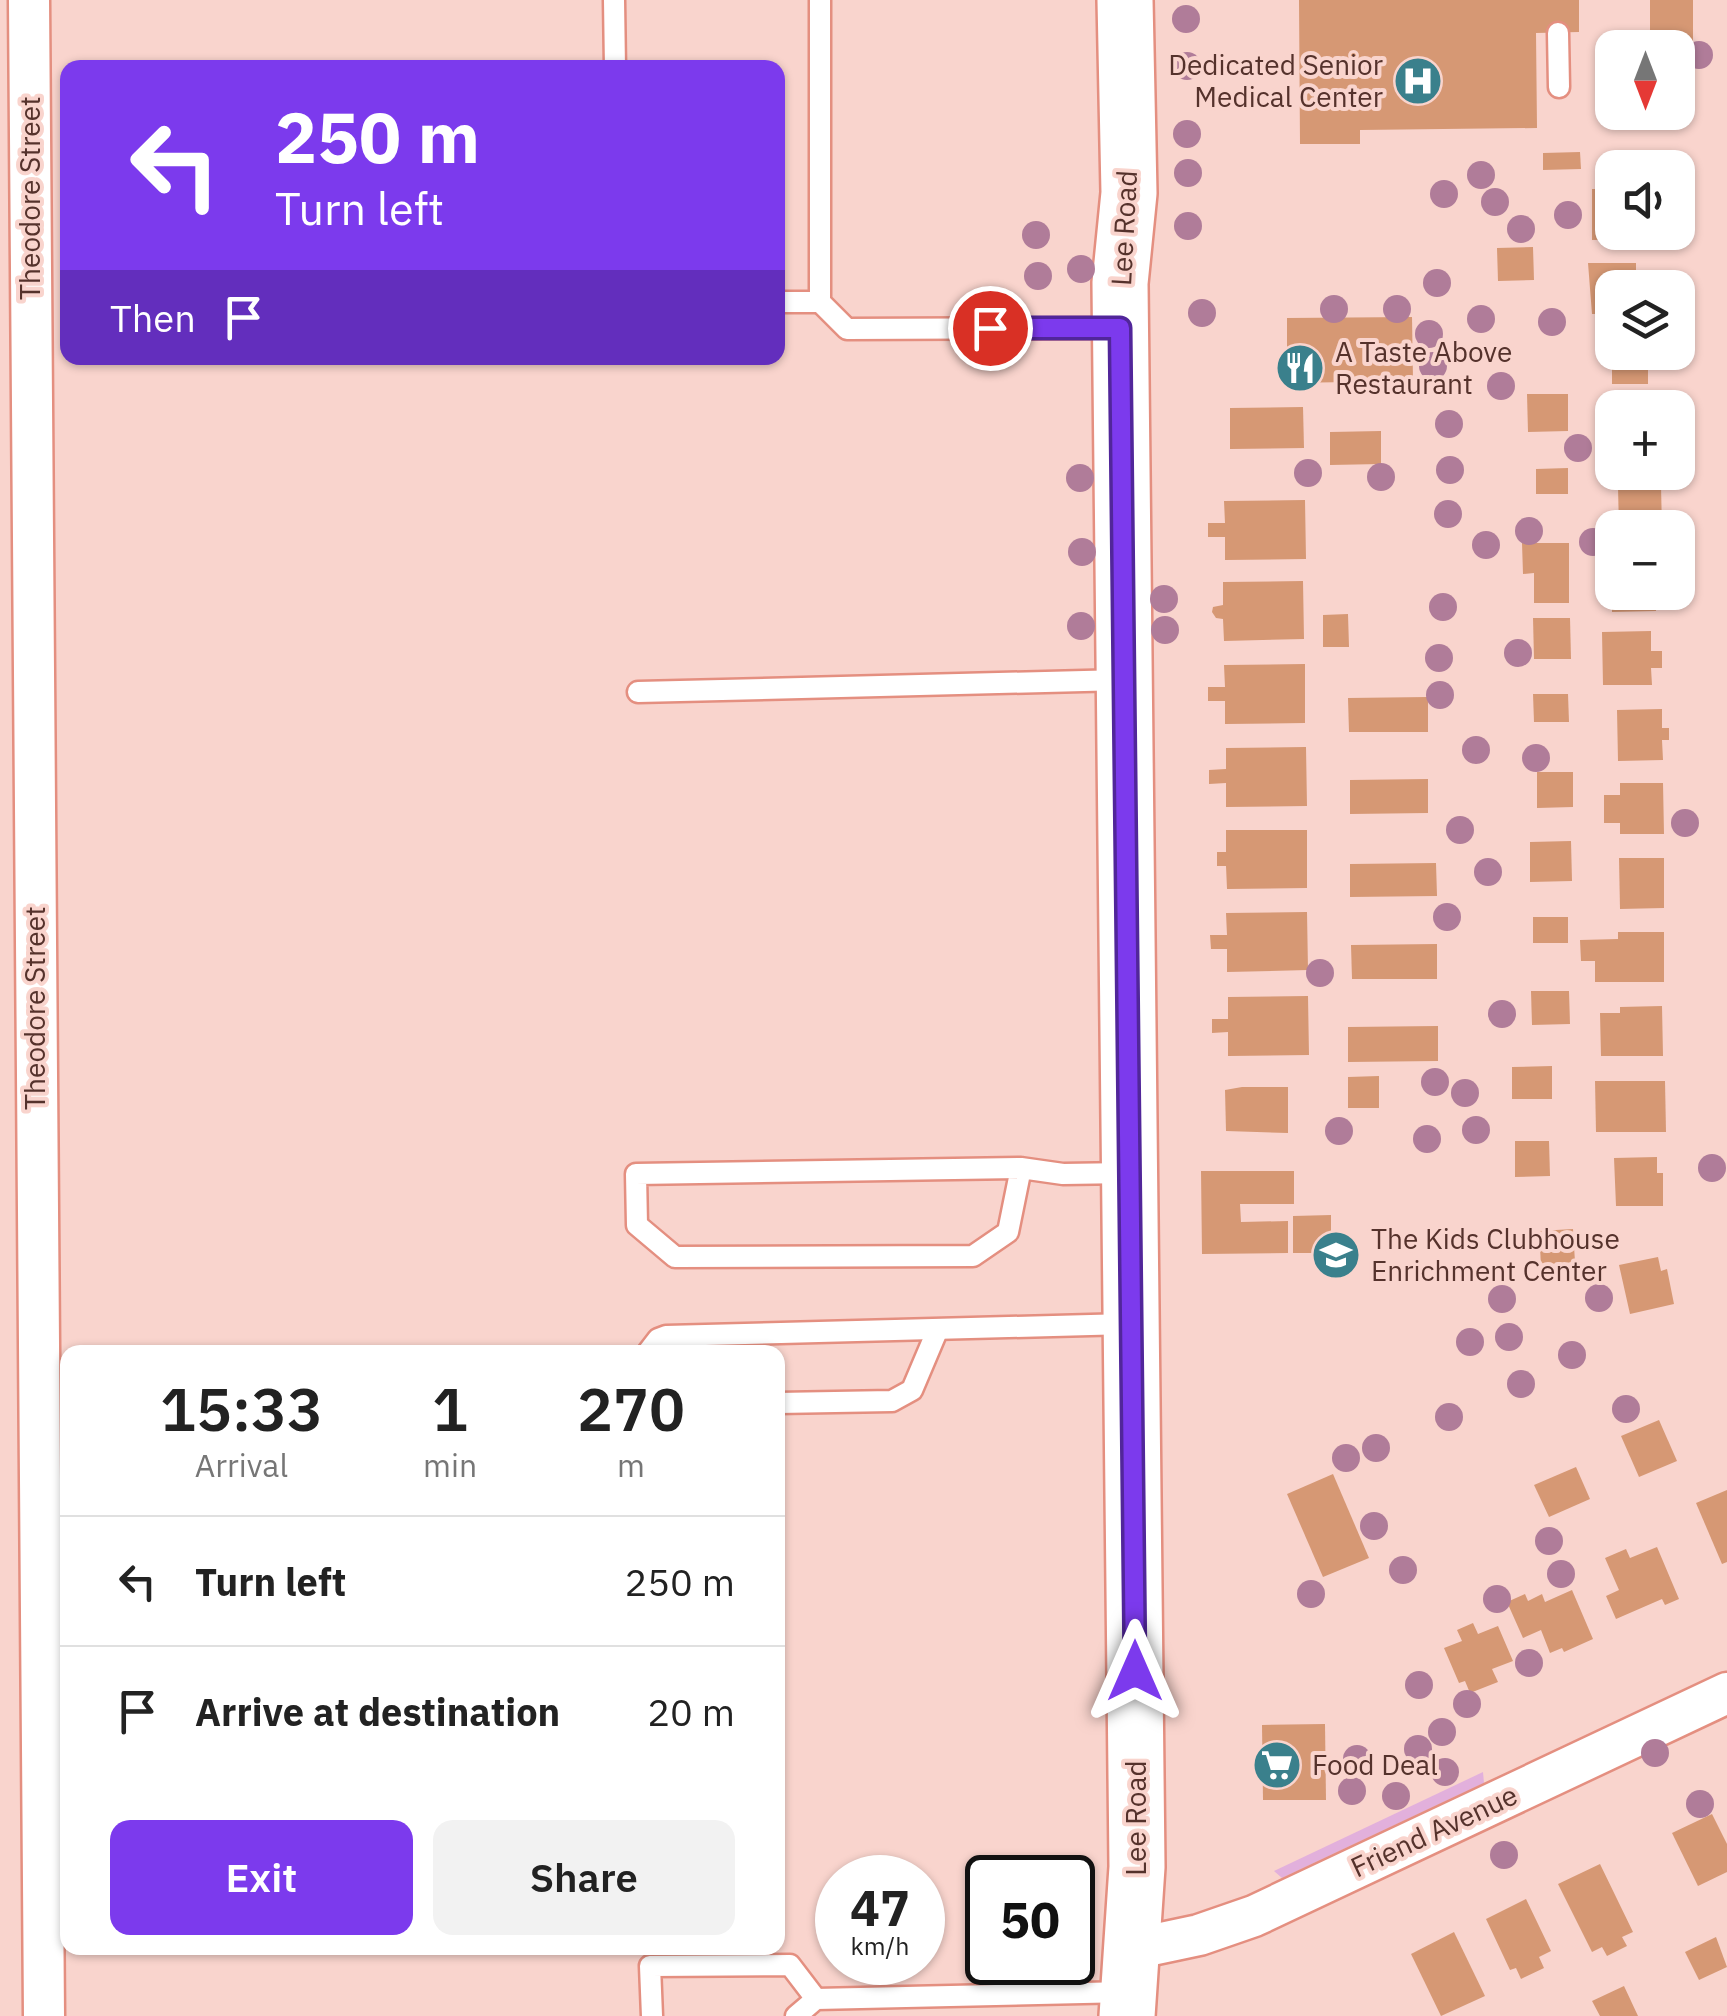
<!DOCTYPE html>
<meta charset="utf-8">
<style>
:root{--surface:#fff;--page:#f2f2f2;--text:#222;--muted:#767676;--line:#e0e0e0;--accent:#7c3aed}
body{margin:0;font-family:"IBM Plex Sans",sans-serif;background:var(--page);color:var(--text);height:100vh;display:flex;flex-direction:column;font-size:38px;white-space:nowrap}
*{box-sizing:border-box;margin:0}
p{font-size:32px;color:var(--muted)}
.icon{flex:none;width:55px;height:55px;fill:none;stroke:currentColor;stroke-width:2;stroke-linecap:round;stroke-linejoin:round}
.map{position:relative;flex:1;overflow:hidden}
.side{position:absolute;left:60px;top:1345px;width:725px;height:610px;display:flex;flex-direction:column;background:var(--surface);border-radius:20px;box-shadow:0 2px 8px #0004}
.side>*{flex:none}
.banner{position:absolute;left:60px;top:60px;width:725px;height:305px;border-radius:20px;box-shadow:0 2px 8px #0004;background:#7c3aed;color:#fff;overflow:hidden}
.needle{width:65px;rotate:180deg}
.tools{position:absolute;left:1595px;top:30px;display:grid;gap:20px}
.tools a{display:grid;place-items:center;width:100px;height:100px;border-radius:20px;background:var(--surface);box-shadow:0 2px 8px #0004;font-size:50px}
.speed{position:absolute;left:815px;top:1855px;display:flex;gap:20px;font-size:50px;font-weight:700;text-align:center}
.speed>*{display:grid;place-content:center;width:130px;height:130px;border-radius:50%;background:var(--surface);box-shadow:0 2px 8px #0004;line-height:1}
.speed small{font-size:25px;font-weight:400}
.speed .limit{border:5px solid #111;border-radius:15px;background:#fff;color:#111}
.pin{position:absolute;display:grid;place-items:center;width:85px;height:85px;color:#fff;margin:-42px;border:5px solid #fff;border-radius:50%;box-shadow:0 2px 10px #0007}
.me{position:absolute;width:110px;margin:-55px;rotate:0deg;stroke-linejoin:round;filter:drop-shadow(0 0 8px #0008)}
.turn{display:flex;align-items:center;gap:35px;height:210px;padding:0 50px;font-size:45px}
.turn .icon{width:130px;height:130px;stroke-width:2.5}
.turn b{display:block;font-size:70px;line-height:85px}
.then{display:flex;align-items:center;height:95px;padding:0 50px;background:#0003;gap:20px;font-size:38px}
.eta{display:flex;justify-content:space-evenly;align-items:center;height:170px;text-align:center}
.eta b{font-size:60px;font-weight:600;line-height:70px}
.primary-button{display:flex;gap:20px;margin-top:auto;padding:20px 50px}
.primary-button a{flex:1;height:115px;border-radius:20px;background:var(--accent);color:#fff;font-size:40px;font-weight:600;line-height:115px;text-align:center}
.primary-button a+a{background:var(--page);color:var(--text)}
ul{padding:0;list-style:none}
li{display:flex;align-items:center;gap:30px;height:130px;padding:0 50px;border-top:2px solid var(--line)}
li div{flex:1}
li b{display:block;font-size:38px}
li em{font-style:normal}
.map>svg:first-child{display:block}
</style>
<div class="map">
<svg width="1727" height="2016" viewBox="0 0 1727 2016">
<rect width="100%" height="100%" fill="#f9d4cd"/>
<path fill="#e2b0dc" d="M1483 1772 1484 1783 1282 1878 1274 1871Z"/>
<g fill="#d69874">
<path d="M1299 0H1579V32L1536 33 1537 128 1360 130V144H1300Z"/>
<path d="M1650 0H1693V41H1670V48H1650Z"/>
<path d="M1580 152 1581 169 1543 170V153Z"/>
<path d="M1592 189H1612V232H1642V239L1592 240Z"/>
<path d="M1533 247 1534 280 1498 281 1497 248Z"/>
<path d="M1588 263H1636V279H1641V288H1612V314H1592Z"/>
<path d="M1412 317 1413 381 1287 383V318Z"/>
<path d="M1597 334H1612V352H1648V384H1612V356L1598 357Z"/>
<path d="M1527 394H1568V431L1528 432Z"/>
<path d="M1303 407 1304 448 1230 449V408Z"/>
<path d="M1381 431V464L1330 465V432Z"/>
<path d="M1568 468V494H1536V469Z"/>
<path d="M1661 486 1662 528H1619L1618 487Z"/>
<path d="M1305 500 1306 559 1225 560V537H1208V523H1225L1224 501Z"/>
<path d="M1522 543H1569V603H1534V573L1523 574Z"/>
<path d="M1303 581 1304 639 1224 641 1223 619 1216 618 1212 612 1213 607 1223 605V582Z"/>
<path d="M1612 592H1655L1656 611 1612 612Z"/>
<path d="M1348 614 1349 647H1323V615Z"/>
<path d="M1533 618H1570L1571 659H1534Z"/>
<path d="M1651 631V651H1662V668H1651L1652 685H1603L1602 632Z"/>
<path d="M1305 664V723L1225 724V701H1208V687H1225L1224 665Z"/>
<path d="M1533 694H1568L1569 722H1534Z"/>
<path d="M1428 697V732H1349L1348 698Z"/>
<path d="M1662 709V728H1669V740H1662L1663 760 1618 761 1617 710Z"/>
<path d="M1306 747 1307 806 1226 807V783L1209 784V770L1226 769V748Z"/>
<path d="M1537 772H1573V807L1537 808Z"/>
<path d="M1428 779V813L1350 814V780Z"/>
<path d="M1620 783H1663L1664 834H1620V823H1604V795H1620Z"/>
<path d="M1226 830H1307V888L1227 889 1226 866H1217V852H1226Z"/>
<path d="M1571 841 1572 881 1530 882V842Z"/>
<path d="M1619 858H1664V908L1620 909Z"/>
<path d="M1436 863 1437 896 1350 897V864Z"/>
<path d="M1307 912 1308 970 1227 972V949H1211L1210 935H1227L1226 913Z"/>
<rect x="1533" y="917" width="35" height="26"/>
<path d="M1618 932H1664V982H1595V961H1581L1580 940 1618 939Z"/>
<path d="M1437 944V979H1352L1351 945Z"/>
<path d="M1531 991H1569L1570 1024 1532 1025Z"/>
<path d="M1308 996 1309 1055 1228 1056V1032L1212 1033V1019H1228V997Z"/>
<path d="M1662 1006 1663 1056H1601L1600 1013H1620V1007Z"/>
<path d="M1438 1026V1061L1348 1062V1027Z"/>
<path d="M1552 1066V1099H1512V1067Z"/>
<path d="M1379 1076V1108H1348V1077Z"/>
<path d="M1595 1081H1665L1666 1132H1596Z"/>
<path d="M1242 1087H1288V1133L1226 1131 1225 1090Z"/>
<path d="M1515 1141H1549L1550 1176 1515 1177Z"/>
<path d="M1657 1157V1173H1663V1206H1616L1614 1158Z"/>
<path d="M1201 1171H1294V1204H1240L1241 1222 1288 1221V1253L1202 1254Z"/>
<path d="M1331 1215V1253H1293V1216Z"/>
<path d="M1573 1229 1575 1262 1541 1265 1539 1231Z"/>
<path d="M1658 1257 1661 1271 1667 1269 1674 1304 1630 1314 1619 1265Z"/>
<path d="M1659 1420 1677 1461 1639 1477 1621 1436Z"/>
<path d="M1576 1467 1590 1499 1549 1517 1534 1485Z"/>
<path d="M1333 1474 1369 1558 1323 1577 1287 1494Z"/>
<path d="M1727 1490V1562L1722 1564 1696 1503Z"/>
<path d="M1657 1547 1679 1599 1665 1605 1662 1599 1616 1619 1606 1596 1619 1590 1605 1558 1626 1549 1630 1558Z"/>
<path d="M1572 1590 1593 1639 1564 1652 1562 1648 1550 1653 1541 1630 1523 1638 1507 1602 1525 1594 1528 1601 1542 1594 1545 1602Z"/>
<path d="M1473 1623 1478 1634 1498 1626 1513 1661 1492 1669 1498 1682 1470 1693 1465 1681 1459 1683 1444 1648 1462 1641 1457 1630Z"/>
<path d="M1325 1724 1326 1800H1263L1262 1725Z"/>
<path d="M1712 1814 1727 1844V1872L1698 1886 1672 1833Z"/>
<path d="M1600 1864 1633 1932 1622 1937 1627 1946 1607 1956 1602 1947 1592 1952 1558 1884Z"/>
<path d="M1526 1899 1551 1951 1539 1957 1544 1968 1521 1979 1516 1968 1510 1970 1486 1919Z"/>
<path d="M1454 1932 1485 1996 1441 2016 1411 1954Z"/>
<path d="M1716 1937 1727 1967 1699 1980 1685 1952Z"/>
<path d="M1624 1986 1638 2016H1600L1592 2001Z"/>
</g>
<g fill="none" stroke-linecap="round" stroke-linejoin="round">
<g stroke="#e48f80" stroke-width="25">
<g id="lane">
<path d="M614 0 615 68"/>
<path d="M820 0V302L847 329 1119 328"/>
<path d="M1558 33 1559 87"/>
<path d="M778 302H820"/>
<path d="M638 692 1123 680"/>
<path d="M1021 1168 1008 1232 973 1256 675 1257 637 1225 636 1174 1021 1168 1063 1174 1128 1173"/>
<path d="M648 1352 658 1339 666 1336 1128 1324"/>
<path d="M778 1403 892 1401 912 1390 937 1331"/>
<path d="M652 2016 650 1966 790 1965 816 1999"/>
<path d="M796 2016 816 1999 1128 1992"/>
</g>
</g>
<g stroke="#e48f80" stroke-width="45">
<g id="street">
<path d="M29 0 44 2016"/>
<path d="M1133 1949 1199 1935 1254 1916 1727 1693"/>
</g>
</g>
<g stroke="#e48f80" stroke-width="60">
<path id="secondary" d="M1125 0 1129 193 1120 283 1137 1867 1127 2016"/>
</g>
<use href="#lane" stroke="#fff" stroke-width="20"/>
<use href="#street" stroke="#fff" stroke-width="40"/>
<use href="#secondary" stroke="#fff" stroke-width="55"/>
</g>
<g fill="#b07c99">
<circle cx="1186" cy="19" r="14"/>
<circle cx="1699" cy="55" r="14"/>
<circle cx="1187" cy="66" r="14"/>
<circle cx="1187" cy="134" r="14"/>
<circle cx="1188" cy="173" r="14"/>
<circle cx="1481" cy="175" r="14"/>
<circle cx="1444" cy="194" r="14"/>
<circle cx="1495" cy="202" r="14"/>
<circle cx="1568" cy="215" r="14"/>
<circle cx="1188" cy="226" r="14"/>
<circle cx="1521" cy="229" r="14"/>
<circle cx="1036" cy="235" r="14"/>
<circle cx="1081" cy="269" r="14"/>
<circle cx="1038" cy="276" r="14"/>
<circle cx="1437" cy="283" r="14"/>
<circle cx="1334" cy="309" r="14"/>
<circle cx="1397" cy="309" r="14"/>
<circle cx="1202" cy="313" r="14"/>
<circle cx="1481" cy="319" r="14"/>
<circle cx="1552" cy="322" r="14"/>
<circle cx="1429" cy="334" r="14"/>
<circle cx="1433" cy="366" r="14"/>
<circle cx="1501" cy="386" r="14"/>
<circle cx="1449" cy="424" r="14"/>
<circle cx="1578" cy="448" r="14"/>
<circle cx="1450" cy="470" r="14"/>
<circle cx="1308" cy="473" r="14"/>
<circle cx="1381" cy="477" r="14"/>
<circle cx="1080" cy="478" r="14"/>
<circle cx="1448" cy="514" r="14"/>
<circle cx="1529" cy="531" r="14"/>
<circle cx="1593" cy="542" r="14"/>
<circle cx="1486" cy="545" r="14"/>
<circle cx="1082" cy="552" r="14"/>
<circle cx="1164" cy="599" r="14"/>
<circle cx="1443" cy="607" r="14"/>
<circle cx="1081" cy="626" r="14"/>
<circle cx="1165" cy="630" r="14"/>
<circle cx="1518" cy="653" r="14"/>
<circle cx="1439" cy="658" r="14"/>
<circle cx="1440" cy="695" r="14"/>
<circle cx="1476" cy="750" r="14"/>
<circle cx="1536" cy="758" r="14"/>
<circle cx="1685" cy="823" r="14"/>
<circle cx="1460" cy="830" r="14"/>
<circle cx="1488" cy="872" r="14"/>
<circle cx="1447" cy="917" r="14"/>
<circle cx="1320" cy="973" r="14"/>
<circle cx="1502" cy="1014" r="14"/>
<circle cx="1435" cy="1082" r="14"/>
<circle cx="1465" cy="1093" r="14"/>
<circle cx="1476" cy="1130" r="14"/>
<circle cx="1339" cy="1131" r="14"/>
<circle cx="1427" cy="1139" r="14"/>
<circle cx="1712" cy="1168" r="14"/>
<circle cx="1599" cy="1298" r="14"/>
<circle cx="1502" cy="1299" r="14"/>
<circle cx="1509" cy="1337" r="14"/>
<circle cx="1470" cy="1342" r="14"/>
<circle cx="1572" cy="1355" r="14"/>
<circle cx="1521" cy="1384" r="14"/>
<circle cx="1626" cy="1409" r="14"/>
<circle cx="1449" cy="1417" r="14"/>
<circle cx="1376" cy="1448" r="14"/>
<circle cx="1346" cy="1458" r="14"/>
<circle cx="1374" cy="1526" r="14"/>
<circle cx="1549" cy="1541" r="14"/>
<circle cx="1403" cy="1570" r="14"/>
<circle cx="1561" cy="1574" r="14"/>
<circle cx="1311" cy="1594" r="14"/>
<circle cx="1497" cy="1599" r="14"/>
<circle cx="1529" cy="1663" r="14"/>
<circle cx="1419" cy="1685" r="14"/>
<circle cx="1467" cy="1704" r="14"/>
<circle cx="1442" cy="1732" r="14"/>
<circle cx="1418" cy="1749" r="14"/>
<circle cx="1655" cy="1753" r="14"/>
<circle cx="1357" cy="1759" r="14"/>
<circle cx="1445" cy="1772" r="14"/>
<circle cx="1352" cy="1791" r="14"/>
<circle cx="1396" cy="1796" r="14"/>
<circle cx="1700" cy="1804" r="14"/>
<circle cx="1504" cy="1855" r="14"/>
</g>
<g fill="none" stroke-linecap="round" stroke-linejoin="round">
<g stroke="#51269a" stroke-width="25">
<path id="route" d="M990 328H1120L1135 1671"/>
</g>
<use href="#route" stroke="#7c3aed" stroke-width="18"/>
</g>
<defs>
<g id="hospital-disc" transform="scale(2.5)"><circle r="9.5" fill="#3a808c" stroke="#f9d4cd"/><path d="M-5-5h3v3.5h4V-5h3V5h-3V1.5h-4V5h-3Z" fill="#fff"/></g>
<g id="restaurant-disc" transform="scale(2.5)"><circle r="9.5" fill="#3a808c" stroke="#f9d4cd"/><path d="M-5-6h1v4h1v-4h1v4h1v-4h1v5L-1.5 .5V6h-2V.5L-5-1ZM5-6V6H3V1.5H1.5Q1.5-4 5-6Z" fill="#fff"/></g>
<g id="school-disc" transform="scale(2.5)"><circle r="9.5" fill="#3a808c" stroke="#f9d4cd"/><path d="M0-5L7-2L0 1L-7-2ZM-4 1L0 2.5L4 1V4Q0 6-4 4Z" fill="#fff"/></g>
<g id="supermarket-disc" transform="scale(2.5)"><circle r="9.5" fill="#3a808c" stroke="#f9d4cd"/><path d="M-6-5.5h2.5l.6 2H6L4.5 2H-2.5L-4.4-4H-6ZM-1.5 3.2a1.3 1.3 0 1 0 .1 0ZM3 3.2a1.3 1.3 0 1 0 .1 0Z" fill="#fff"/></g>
</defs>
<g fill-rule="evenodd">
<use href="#hospital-disc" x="1418" y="81"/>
<use href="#restaurant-disc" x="1300" y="368"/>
<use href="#school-disc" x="1336" y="1255"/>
<use href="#supermarket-disc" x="1277" y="1765"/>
</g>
<g text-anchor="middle" stroke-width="8" stroke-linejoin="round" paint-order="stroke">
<g font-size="28" fill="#55322c" stroke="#f9d4cd" text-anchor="start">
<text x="1383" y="75" text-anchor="end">Dedicated Senior<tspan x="1383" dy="32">Medical Center</tspan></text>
<text x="1335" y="362">A Taste Above<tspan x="1335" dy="32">Restaurant</tspan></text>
<text x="1371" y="1249">The Kids Clubhouse<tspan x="1371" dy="32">Enrichment Center</tspan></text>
<text x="1312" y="1775">Food Deal</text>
</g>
<g font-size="28" fill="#55322c" stroke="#f9d4cd">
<text transform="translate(30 198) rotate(-90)" y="10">Theodore Street</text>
<text transform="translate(1124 228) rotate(-87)" y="10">Lee Road</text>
<text transform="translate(35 1008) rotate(-90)" y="10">Theodore Street</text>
<text transform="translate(1136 1818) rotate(-90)" y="10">Lee Road</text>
<text transform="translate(1434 1831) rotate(-25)" y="10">Friend Avenue</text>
</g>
</g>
</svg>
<div class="tools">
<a><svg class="needle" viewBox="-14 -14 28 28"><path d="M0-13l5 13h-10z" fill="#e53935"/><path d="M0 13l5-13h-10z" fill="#767676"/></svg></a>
<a><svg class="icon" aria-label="sound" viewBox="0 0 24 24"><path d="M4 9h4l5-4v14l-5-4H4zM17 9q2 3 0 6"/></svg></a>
<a><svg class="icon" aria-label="layers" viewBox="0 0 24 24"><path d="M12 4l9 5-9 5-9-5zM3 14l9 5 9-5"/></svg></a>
<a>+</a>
<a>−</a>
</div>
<div class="speed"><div>47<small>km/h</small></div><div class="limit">50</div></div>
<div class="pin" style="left:990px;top:328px;background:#d93025"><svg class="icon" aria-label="arrive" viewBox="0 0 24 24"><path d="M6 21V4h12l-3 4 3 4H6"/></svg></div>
<svg class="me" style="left:1135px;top:1671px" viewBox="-20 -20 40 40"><path d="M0-17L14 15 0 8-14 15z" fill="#7c3aed" stroke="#fff" stroke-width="4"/></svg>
<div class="banner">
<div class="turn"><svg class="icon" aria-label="left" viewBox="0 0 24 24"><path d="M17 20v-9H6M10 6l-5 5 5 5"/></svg><div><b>250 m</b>Turn left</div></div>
<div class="then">Then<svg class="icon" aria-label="arrive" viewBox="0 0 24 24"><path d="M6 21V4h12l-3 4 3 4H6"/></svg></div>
</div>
<section class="side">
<div class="eta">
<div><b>15:33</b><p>Arrival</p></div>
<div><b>1</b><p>min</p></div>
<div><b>270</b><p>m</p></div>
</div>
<ul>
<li><svg class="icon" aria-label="left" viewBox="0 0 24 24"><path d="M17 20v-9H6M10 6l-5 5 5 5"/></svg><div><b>Turn left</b></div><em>250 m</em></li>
<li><svg class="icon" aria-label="arrive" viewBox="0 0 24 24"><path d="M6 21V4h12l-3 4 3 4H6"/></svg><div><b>Arrive at destination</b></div><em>20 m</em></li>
</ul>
<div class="primary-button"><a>Exit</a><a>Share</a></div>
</section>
</div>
